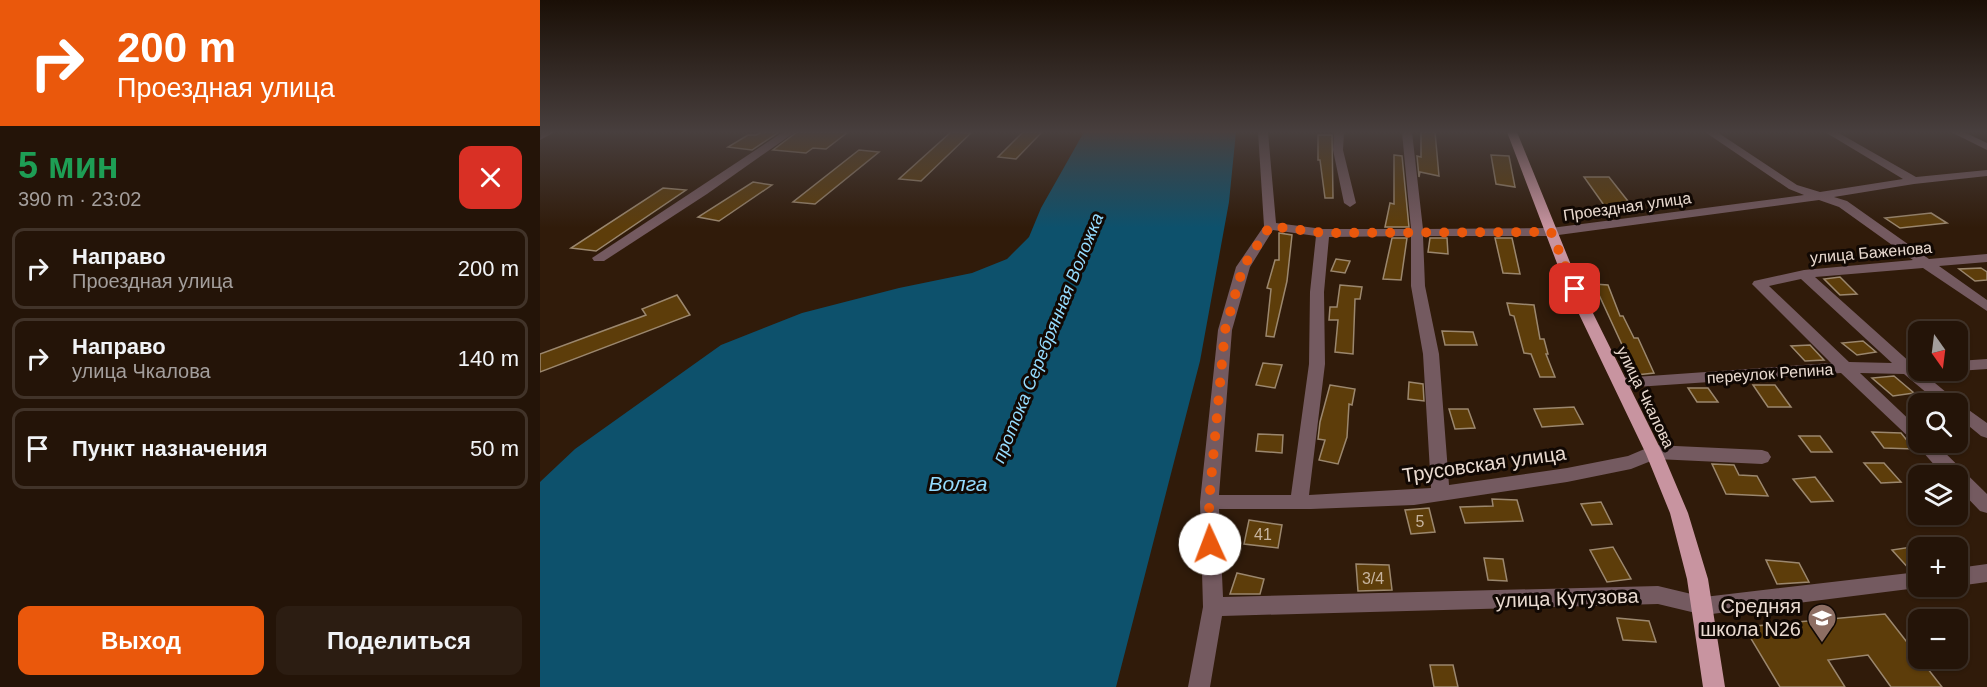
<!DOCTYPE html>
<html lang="ru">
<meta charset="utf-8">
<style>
:root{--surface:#241408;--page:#2c1d12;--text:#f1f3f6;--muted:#a39e9c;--line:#413329;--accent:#ea580c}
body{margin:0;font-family:Arial,sans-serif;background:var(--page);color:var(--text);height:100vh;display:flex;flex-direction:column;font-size:22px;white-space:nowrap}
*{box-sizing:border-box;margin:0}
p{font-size:20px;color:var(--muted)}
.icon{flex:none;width:33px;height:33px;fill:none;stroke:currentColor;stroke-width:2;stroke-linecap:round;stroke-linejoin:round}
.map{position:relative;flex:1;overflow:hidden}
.sheet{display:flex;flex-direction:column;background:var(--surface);width:540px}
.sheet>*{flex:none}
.hud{background:#ea580c;color:#fff;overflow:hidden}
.needle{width:39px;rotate:166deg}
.buttons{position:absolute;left:1368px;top:321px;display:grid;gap:12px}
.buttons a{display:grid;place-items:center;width:60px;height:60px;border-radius:12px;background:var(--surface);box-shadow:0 2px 4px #0004,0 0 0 2px var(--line);font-size:30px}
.pin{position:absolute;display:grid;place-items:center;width:51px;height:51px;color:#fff;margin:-26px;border-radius:12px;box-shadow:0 3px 9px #0006}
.me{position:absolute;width:66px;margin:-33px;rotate:358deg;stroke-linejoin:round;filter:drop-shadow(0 0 4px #0008)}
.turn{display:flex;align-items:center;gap:21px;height:126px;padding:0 18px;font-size:27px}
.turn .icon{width:78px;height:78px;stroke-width:2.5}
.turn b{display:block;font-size:42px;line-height:51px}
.round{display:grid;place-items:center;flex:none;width:63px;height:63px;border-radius:12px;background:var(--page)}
.summary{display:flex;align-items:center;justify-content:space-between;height:102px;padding:0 18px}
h1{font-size:36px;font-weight:600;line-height:45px;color:#1e9e55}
.primary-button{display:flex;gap:12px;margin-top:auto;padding:12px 18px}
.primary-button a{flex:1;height:69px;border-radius:12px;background:var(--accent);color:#fff;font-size:24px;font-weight:600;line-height:69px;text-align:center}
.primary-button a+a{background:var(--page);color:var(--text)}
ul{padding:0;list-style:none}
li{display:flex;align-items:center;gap:18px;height:81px;margin:0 12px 9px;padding:0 6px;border:3px solid var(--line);border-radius:12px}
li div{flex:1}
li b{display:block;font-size:22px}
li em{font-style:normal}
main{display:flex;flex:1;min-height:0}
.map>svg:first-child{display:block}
</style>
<main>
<section class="sheet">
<div class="hud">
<div class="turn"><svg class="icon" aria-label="right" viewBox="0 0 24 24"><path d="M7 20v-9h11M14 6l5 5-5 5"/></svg><div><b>200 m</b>Проездная улица</div></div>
</div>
<div class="summary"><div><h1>5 мин</h1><p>390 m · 23:02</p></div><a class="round" style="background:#d93025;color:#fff"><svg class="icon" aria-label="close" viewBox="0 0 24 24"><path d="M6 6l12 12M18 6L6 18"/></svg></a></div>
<ul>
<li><svg class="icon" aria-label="right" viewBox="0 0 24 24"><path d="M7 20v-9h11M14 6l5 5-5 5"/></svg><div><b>Направо</b><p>Проездная улица</p></div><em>200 m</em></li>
<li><svg class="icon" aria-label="right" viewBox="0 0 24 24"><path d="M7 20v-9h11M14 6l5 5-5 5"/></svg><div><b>Направо</b><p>улица Чкалова</p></div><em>140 m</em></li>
<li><svg class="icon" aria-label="arrive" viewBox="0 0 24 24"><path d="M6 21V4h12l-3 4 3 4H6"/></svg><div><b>Пункт назначения</b></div><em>50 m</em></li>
</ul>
<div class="primary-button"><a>Выход</a><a>Поделиться</a></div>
</section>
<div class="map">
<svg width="1447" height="687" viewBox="0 0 1447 687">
<rect width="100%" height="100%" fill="#301b0a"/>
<path fill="#0d516c" d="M544 132H696L689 202 660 361 576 687H0V482L35 449 181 345 262 313 359 288 432 273 467 259 489 237 501 208Z"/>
<g fill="#5d3d0a" stroke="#9b876e" stroke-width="1.5">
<path d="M222 132H239L212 150 188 147 208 135H216Z"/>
<path d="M257 132H308L286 149 273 148 266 153 233 150Z"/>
<path d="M411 132 431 133 381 181 359 179Z"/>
<path d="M483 132H502L476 159 458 157Z"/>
<path d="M881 132H895L899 176 880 172 879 177 877 156 881 157Z"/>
<path d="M778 135H792L793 198H785L780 160H778Z"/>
<path d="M319 150 339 152 275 204 253 202Z"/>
<path d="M854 155 862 156 869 227H845L850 203 854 204Z"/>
<path d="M951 155 969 156 975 187 956 184Z"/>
<path d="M1044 177H1069L1091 205 1066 208Z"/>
<path d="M213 182 232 185 179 221 158 217Z"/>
<path d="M123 188 146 190 56 251 31 248Z"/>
<path d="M1391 213 1407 223 1360 228 1345 218Z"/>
<path d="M739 233 752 235 747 281 734 337 726 336 731 289 727 288 735 260H739Z"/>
<path d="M852 238H867L861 280 843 279Z"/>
<path d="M890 238H907L908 254 888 252Z"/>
<path d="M955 238H972L980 274 963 273Z"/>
<path d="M796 259 810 261 805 273 791 271Z"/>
<path d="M1441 268 1447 272V280L1435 281 1419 269Z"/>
<path d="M1300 277 1317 294 1300 295 1284 279Z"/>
<path d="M1054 284 1068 285 1080 316H1083L1094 338H1098L1114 373 1096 375Z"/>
<path d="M800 285 822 287 820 299H815L813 354 795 352 798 320H789L790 307H797Z"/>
<path d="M137 295 150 315 0 372V354L106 315 102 309Z"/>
<path d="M967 303 994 305 1000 339H1004L1008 354H1006L1015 377H1000L991 354 984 353 974 316 970 315Z"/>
<path d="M902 331 933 332 937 345H905Z"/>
<path d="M1323 341 1336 352 1317 355 1302 343Z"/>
<path d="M1270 345 1284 360 1265 361 1251 346Z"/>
<path d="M723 363 742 365 735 388 716 385Z"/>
<path d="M1354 376 1374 393 1353 396 1332 378Z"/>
<path d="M869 382 883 384 884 401 868 399Z"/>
<path d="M790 385 815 389 812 405 809 404 807 437 798 464 779 460 785 440 778 439 780 422Z"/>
<path d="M1213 385H1235L1251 407H1228Z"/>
<path d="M1148 388H1168L1178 402H1157Z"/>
<path d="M1034 407 1043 424 1002 427 994 409Z"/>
<path d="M909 409H928L935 428 915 429Z"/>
<path d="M1332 432 1361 433 1374 449 1344 448Z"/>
<path d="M718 434 743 435 742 453 716 451Z"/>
<path d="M1259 436H1280L1292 452H1271Z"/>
<path d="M1324 463H1344L1361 482 1341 483Z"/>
<path d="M1172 464 1194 465 1199 475 1217 476 1228 496 1186 494Z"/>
<path d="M1275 477 1293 501 1271 502 1253 479Z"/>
<path d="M952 499 977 500 983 521 925 523 920 507 953 506Z"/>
<path d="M1061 502 1072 524 1052 525 1041 504Z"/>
<path d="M889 508 895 532 871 534 865 510Z"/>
<path d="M709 520 742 525 738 548 704 544Z"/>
<path d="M1378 546V570L1371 571 1352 550Z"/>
<path d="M1073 547 1091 579 1067 582 1050 550Z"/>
<path d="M944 558 963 559 967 581 948 580Z"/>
<path d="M1226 560 1259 563 1269 582 1237 584Z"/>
<path d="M816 564 849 565 852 590 818 591Z"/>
<path d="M697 573 724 579 720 594H690Z"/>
<path d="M1345 614 1402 687H1351L1328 655 1288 660 1305 687H1240L1204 627Z"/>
<path d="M1077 618 1109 621 1116 642 1083 640Z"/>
<path d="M890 665H913L918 687H894Z"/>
</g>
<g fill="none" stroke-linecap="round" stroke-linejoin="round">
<g fill="#745a60" fill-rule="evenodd">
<path d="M2 132H15L0 140Z"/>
<path d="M243 132H255L167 194 64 261H54L52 258Z"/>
<path d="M718 132H728L736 223 783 229H871L862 132H872L883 229 1011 228 1264 195 1249 189 1165 132H1177L1257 185 1280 192 1363 179 1285 132H1297L1376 177 1447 170V176L1374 184 1294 197 1307 201 1389 259 1447 254V262L1399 266 1447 300V311L1383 268 1275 277 1372 364H1378V370H1385L1383 373 1419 403 1447 423V438L1441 436 1418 417V404H1400L1364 374 1320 373 1378 428V442H1394L1447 494V513L1440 511 1418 488V476H1404L1375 443 1301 373 1081 388 1073 383 1081 378 1291 363 1212 284 1214 281 1264 270 1373 260 1299 207 1279 200 1011 236H883L885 286 899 354 909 485 1027 468 1088 456 1114 445 1222 450 1228 452 1231 457 1228 462 1222 464 1116 459 1091 469 1027 482 874 505 771 509H679L683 597 1118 586 1164 597 1378 572V586L1385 587 1164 615 1118 604 682 616 670 687H648L663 607 660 502 678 330 696 267 724 226ZM733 230 776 236 770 292 769 364 751 495H679L692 330 710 267ZM871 236V286L883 354 891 488 769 495 785 364 784 292 789 237ZM1261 279 1352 363 1309 362 1229 286Z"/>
<path d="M794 132H804L803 150 816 203 810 207 804 203 793 150Z"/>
<path d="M1411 132H1424L1447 143V150Z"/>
<path d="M1447 359V369L1418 371 1416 370 1418 361Z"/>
<path d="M1447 564V582L1418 586V568Z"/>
</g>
<path fill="#c894a0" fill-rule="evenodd" d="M967 132H977L1040 287 1123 454 1148 513 1168 579 1185 687H1163L1147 579 1130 513 1106 454 1026 287Z"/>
</g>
<linearGradient id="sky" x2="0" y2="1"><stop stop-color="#1a0f06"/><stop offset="0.58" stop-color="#483f3e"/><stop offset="1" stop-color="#483f3e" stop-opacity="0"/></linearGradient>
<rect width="1447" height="228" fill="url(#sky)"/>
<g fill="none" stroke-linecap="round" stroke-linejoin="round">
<path stroke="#ea580c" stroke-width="10" stroke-dasharray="0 18" d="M670 544 669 502 685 330 703 267 730 226 783 233 1011 232 1035 289"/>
</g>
<defs>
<g id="school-pin" transform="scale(1.5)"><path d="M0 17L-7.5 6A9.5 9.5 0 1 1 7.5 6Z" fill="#8d6e63" stroke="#110803"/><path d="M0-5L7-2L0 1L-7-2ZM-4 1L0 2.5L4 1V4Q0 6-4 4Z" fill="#fff"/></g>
</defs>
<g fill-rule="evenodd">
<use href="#school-pin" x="1282" y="618"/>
</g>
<g text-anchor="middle" stroke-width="6" stroke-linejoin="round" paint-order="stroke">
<g font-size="16" fill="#e9dad0" stroke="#110803">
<text transform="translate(1087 206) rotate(-8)" y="6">Проездная улица</text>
<text transform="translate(1331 252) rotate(-5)" y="6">улица Баженова</text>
<text transform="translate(1230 373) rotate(-4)" y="6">переулок Репина</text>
<text transform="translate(1106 397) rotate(64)" y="6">улица Чкалова</text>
</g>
<g font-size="16" fill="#c6b39e">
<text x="880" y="527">5</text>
<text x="723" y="540">41</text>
<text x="833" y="584">3/4</text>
</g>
<g font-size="18" font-style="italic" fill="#95dbfe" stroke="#110803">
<text transform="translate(508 338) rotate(-68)" y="6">протока Серебрянная Воложка</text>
</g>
<g font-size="20" fill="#e9dad0" stroke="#110803">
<text transform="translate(944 464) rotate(-8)" y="7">Трусовская улица</text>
<text transform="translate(1027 598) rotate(-2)" y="7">улица Кутузова</text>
</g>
<g font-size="20" fill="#e9dad0" stroke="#110803" text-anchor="end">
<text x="1261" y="613">Средняя<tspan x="1261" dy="23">школа N26</tspan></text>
</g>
<g font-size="21" font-style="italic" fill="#95dbfe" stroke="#110803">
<text x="418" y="491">Волга</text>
</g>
</g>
</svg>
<div class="buttons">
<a><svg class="needle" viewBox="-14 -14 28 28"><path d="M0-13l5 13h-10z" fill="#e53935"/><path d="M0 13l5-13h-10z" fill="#a39e9c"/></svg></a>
<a><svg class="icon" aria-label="search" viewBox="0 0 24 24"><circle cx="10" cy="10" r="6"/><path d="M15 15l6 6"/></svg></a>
<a><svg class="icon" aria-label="layers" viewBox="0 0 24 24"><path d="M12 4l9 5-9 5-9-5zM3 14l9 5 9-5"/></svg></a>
<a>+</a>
<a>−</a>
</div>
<div class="pin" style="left:1035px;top:289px;background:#d93025"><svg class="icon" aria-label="arrive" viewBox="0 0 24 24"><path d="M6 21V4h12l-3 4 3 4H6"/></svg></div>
<svg class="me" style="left:670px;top:544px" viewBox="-20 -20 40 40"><circle r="19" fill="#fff"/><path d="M0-13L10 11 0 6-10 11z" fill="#ea580c"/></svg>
</div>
</main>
